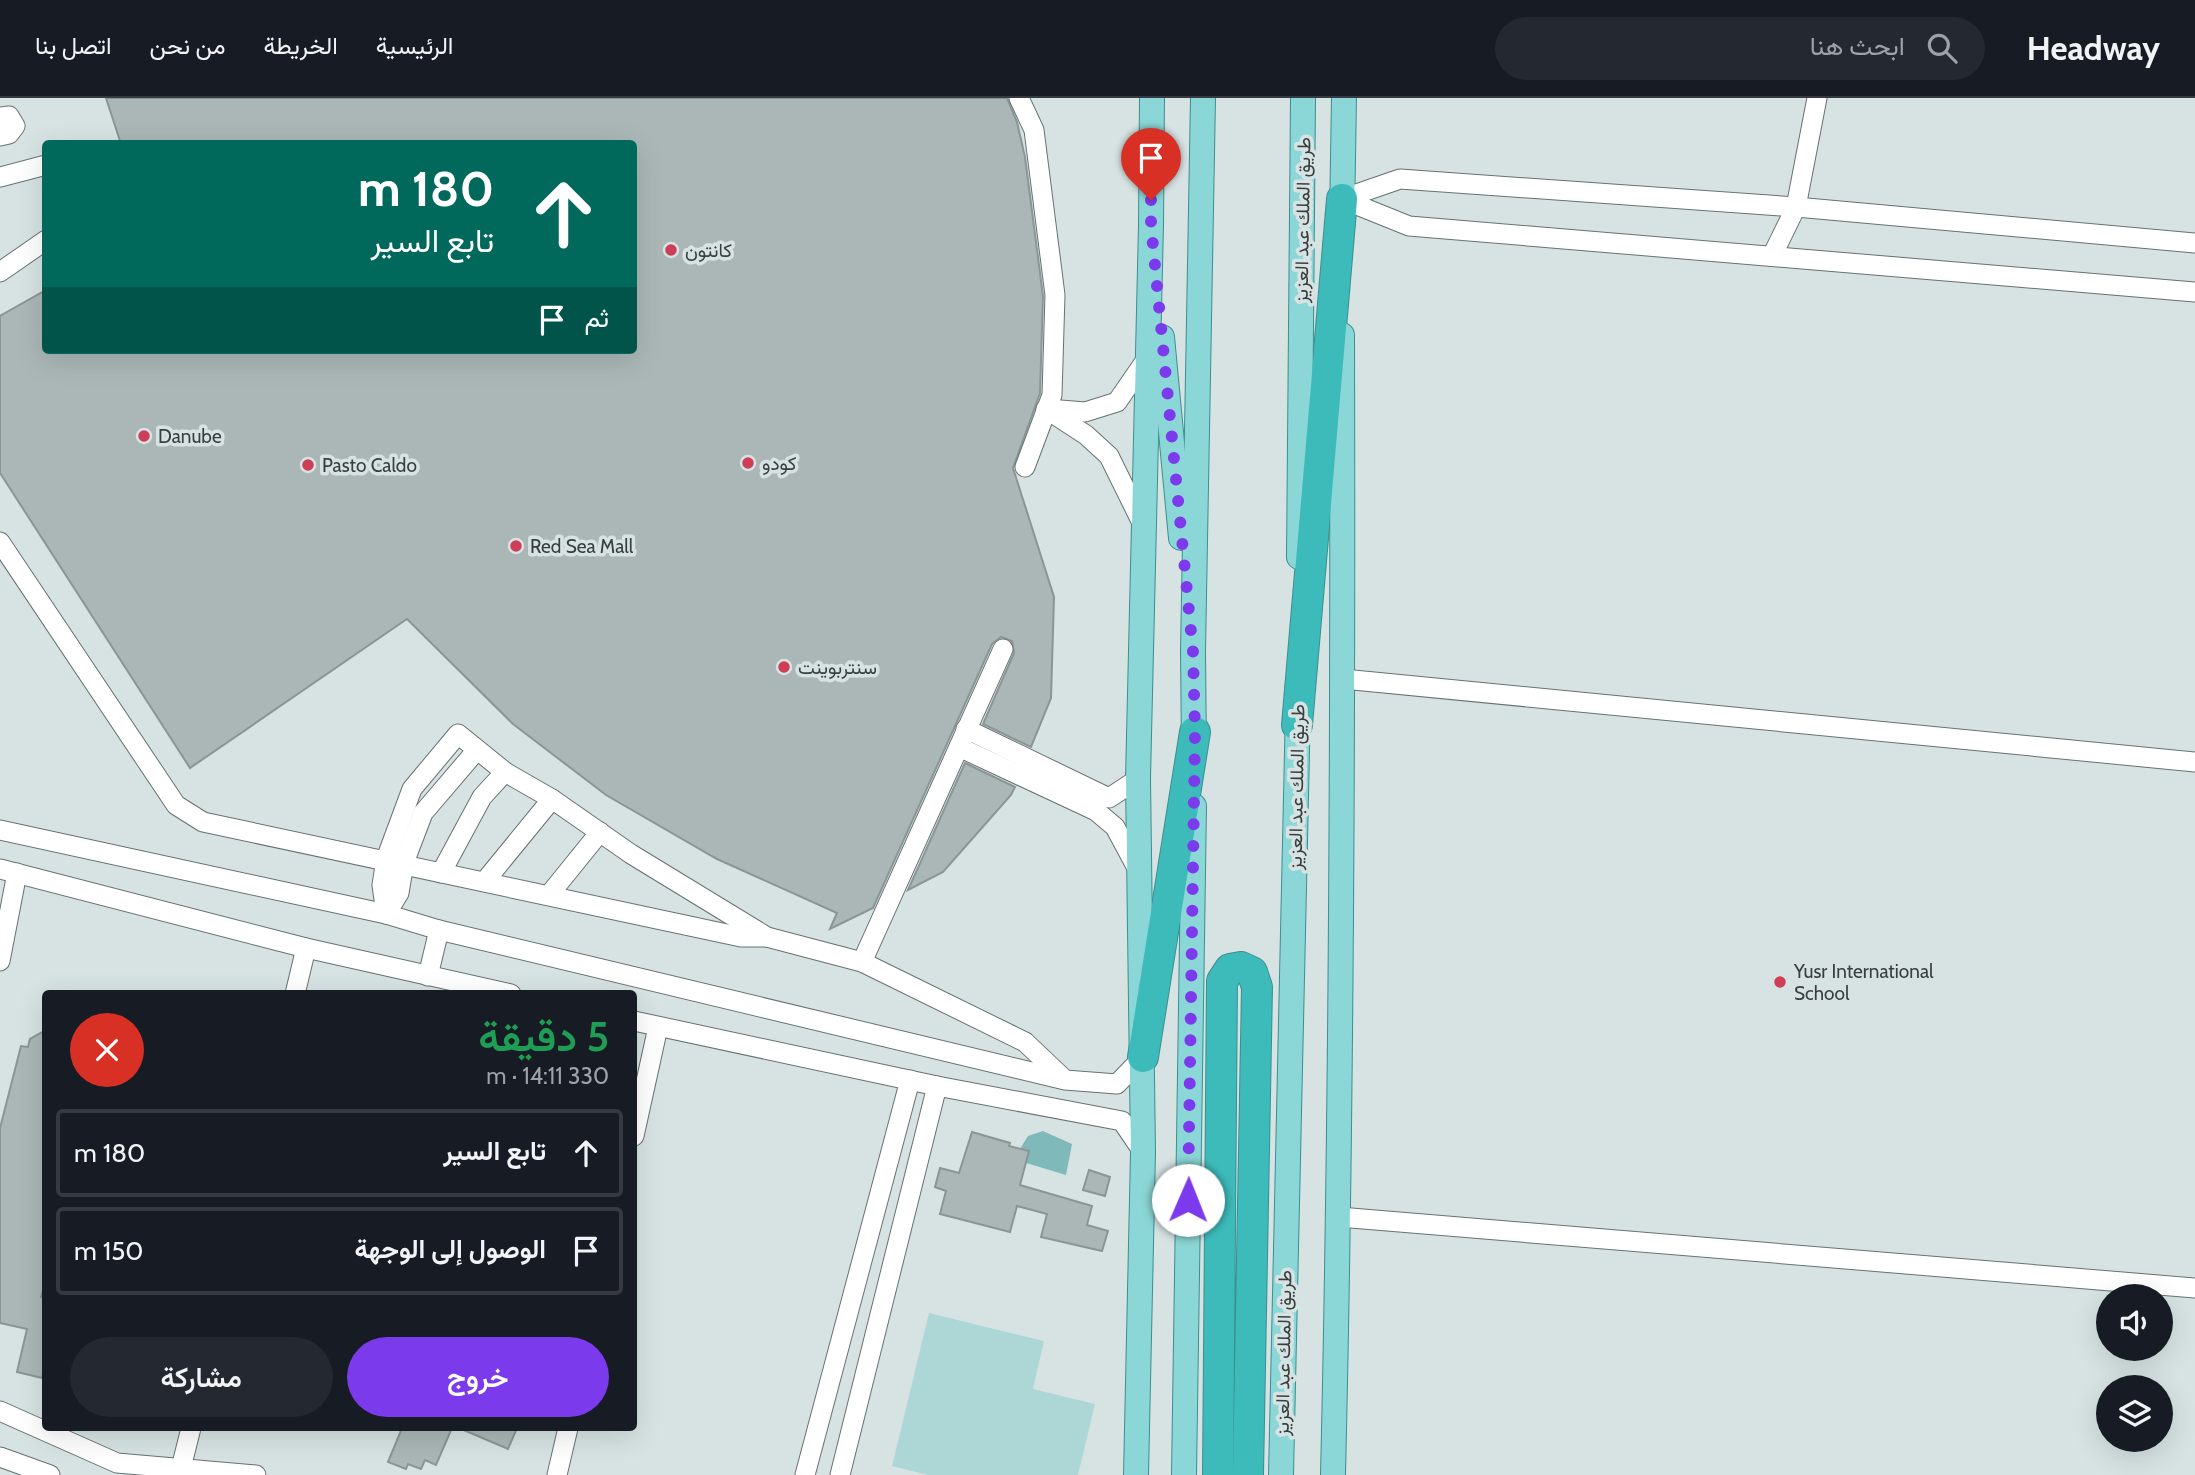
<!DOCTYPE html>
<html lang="ar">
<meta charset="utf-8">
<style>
:root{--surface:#171b24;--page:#242831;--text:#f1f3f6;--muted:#9ea1a6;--line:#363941;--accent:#7c3aed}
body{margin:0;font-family:Cabin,Vazirmatn,sans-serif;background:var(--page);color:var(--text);direction:rtl;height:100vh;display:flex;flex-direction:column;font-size:26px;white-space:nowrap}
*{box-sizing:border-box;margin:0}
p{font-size:23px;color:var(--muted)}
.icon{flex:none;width:38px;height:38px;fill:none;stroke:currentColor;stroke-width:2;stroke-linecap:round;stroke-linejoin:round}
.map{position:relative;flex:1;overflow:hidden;direction:ltr}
.drawer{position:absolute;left:42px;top:892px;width:595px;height:441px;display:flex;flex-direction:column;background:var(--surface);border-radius:7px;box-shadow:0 7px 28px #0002;direction:rtl}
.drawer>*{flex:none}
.hud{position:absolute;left:42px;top:42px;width:595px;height:214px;border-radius:7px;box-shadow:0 7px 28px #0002;direction:rtl;background:#00695c;color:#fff;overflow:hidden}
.fabs{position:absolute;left:2096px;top:1186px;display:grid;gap:14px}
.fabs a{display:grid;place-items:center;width:77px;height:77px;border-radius:50%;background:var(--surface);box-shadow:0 7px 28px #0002;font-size:35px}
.pin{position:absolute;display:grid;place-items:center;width:60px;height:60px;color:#fff;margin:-72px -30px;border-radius:50% 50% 50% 0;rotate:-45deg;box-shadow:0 0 7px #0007}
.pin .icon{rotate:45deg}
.me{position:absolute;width:77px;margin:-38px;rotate:1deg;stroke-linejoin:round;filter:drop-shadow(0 0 5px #0008)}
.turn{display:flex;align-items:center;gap:24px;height:147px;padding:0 28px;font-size:32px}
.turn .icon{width:91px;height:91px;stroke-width:2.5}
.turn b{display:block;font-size:49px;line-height:60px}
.then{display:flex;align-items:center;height:66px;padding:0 28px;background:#0003;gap:14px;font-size:26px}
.round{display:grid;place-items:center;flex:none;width:74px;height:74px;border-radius:37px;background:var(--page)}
.headline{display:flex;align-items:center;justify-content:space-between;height:119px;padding:0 28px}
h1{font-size:42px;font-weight:600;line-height:52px;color:#1e9e55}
.cta{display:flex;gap:14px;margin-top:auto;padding:14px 28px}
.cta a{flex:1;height:80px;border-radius:42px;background:var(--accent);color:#fff;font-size:28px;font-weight:600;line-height:80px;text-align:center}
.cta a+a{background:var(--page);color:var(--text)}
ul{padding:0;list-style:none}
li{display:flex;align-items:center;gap:21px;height:88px;margin:0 14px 10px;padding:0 14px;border:4px solid var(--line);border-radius:7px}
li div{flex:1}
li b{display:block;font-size:26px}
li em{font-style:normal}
header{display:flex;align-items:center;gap:42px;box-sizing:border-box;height:98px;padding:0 35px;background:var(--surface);border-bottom:2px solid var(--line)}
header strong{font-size:33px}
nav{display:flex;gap:38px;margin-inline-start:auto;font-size:24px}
.search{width:490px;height:63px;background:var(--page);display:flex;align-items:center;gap:18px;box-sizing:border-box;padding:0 24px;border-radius:38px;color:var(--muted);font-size:26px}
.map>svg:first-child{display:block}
</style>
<header>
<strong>Headway</strong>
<div class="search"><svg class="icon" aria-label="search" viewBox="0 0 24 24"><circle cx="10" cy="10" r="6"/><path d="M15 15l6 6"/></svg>ابحث هنا</div>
<nav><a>الرئيسية</a><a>الخريطة</a><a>من نحن</a><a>اتصل بنا</a></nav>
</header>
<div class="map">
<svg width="2195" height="1377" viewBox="0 0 2195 1377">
<rect width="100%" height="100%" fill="#d7e3e3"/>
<path fill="#add7d6" d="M929 1215 1044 1243 1033 1291 1095 1306 1078 1377H928L892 1368Z"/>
<path fill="#80b9b9" d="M1043 1033 1072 1046 1066 1077 1026 1065 1029 1053 1020 1051 1028 1038Z"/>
<g fill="#abb7b7" stroke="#8a9695" stroke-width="2">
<path d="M106 0H1007L1017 24 1025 59 1043 198 1040 295 1013 370 1054 499 1051 600 1031 649 983 626 1014 555 1012 543 1001 539 992 546 873 810 830 831 837 815 717 761 606 697 513 626 407 521 190 670 0 375V218L46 192V252H634V46H121Z"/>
<path d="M965 665 1015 689 1011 697 943 774 908 792Z"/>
<path d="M46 932V1181L41 1199 46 1200V1265L42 1280 17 1274 27 1231 0 1225V1030L21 948 28 949 30 941Z"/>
<path d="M972 1034 1010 1045 1009 1048 1029 1053 1020 1087 1092 1108 1087 1127 1108 1133 1102 1153 1041 1139 1047 1116 1017 1108 1010 1134 940 1116 946 1093 935 1089 940 1070 959 1075Z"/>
<path d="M1089 1072 1110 1079 1105 1098 1083 1092Z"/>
<path d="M402 1330H452L436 1367 425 1362 421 1371 408 1366 406 1371 388 1364Z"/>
<path d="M459 1330H517L508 1351Z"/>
</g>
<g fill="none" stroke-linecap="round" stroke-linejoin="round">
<g stroke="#667271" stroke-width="21">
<g id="minor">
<path d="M1019 0 1034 32 1055 197 1052 297 1025 369"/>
<path d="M0 19 9 18 15 28 9 36 0 38"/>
<path d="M0 79 46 67"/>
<path d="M1342 101 1409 128 2195 194"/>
<path d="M1342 101 1400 81 1796 109 2195 145"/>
<path d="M1772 158 1796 109 1817 0"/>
<path d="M0 174 46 142"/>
<path d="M1046 311 1086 337 1109 358 1143 427"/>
<path d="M1048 311 1085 314 1117 304 1148 259"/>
<path d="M0 444 176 707 203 724 741 839H767"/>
<path d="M1343 581 2195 664"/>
<path d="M966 631 1109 700 1138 681"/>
<path d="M959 649 1096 713 1115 729 1137 770"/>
<path d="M0 732 386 816 439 832 1065 982 1117 986 1143 959"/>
<path d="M0 771 306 850 511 896"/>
<path d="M441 775 482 699 505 674"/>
<path d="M485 783 552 701"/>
<path d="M549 797 600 734"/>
<path d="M386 816 382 787 386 761 412 691 458 636 505 674 552 701 631 756 767 839 862 864 1025 944 1064 981"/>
<path d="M386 816 399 795 404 765 423 715 476 653"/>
<path d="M0 863 17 775"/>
<path d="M862 864 1003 551"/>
<path d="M428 878 439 832"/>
<path d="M295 896 306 850"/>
<path d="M634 923 937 988 1122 1023 1143 1054"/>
<path d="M634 1038 658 929"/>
<path d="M1339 1119 2195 1190"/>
<path d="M0 1313 117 1365 256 1377"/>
<path d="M0 1359 50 1377"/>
<path d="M181 1370 191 1330"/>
<path d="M557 1377 568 1330"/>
<path d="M805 1377 910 982"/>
<path d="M840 1377 937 988"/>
</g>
</g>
<g stroke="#3c8f8f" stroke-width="26">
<g id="major">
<path d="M1342 120 1344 0"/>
<path d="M1162 239 1181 440"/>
<path d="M1299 459 1303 0"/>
<path d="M1194 654 1193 554 1203 0"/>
<path d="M1136 1377 1143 1054 1138 681 1151 127 1152 0"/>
<path d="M1184 1377 1194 708"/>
<path d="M1281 1377 1298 608"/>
<path d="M1333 1377C1342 997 1343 617 1342 237"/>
</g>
</g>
<g stroke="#3c8f8f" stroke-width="32">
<g id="highway">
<path d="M1297 627 1342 101"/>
<path d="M1143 959 1195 634"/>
<path d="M1218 1377 1222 883 1230 871 1241 869 1252 874 1257 889 1248 1377"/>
</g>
</g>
<use href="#minor" stroke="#fff" stroke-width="19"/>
<use href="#major" stroke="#8bd6d6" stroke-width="24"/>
<use href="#highway" stroke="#3dbbbb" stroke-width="30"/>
</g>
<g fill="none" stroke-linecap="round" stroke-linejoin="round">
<path stroke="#7c3aed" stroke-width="12" stroke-dasharray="0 21.6" d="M1151 102V127L1193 554 1195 634 1188 1102"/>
</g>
<g fill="#ce3e56" stroke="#d7e3e3" stroke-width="2.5">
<circle cx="671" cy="152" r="7"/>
<circle cx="144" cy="338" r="7"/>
<circle cx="748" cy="365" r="7"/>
<circle cx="308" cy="367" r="7"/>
<circle cx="516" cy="448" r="7"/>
<circle cx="784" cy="569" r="7"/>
<circle cx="1780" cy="884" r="7"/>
</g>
<g text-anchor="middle" stroke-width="7" stroke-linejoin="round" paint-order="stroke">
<g font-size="19" fill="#393e3e" stroke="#d7e3e3">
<text transform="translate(1302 122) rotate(-89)" y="7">طريق الملك عبد العزيز</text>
<text transform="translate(1296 689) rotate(-89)" y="7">طريق الملك عبد العزيز</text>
<text transform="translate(1283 1255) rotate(-89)" y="7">طريق الملك عبد العزيز</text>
</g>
<g font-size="19" fill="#393e3e" stroke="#d7e3e3" text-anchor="start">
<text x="685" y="159">كانتون</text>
<text x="158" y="345">Danube</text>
<text x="762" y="372">كودو</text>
<text x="322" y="374">Pasto Caldo</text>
<text x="530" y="455">Red Sea Mall</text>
<text x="798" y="576">سنتربوينت</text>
<text x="1794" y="880">Yusr International<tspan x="1794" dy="22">School</tspan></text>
</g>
</g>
</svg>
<div class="fabs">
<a><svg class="icon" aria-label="sound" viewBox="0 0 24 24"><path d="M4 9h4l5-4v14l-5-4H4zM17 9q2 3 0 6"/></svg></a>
<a><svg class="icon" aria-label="layers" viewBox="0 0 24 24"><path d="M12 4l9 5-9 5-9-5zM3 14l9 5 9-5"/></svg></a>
</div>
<div class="pin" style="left:1151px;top:102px;background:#d93025"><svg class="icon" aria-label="arrive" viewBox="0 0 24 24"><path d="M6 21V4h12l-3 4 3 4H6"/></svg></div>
<svg class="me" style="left:1188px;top:1102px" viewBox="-20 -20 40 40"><circle r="19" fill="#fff"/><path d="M0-13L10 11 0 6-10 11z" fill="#7c3aed"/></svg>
<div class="hud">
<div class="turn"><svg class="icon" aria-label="ahead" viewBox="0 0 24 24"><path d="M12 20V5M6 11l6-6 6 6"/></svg><div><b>180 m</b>تابع السير</div></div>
<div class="then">ثم<svg class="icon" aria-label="arrive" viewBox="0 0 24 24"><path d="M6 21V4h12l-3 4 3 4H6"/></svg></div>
</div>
<section class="drawer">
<div class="headline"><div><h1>5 دقيقة</h1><p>330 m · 14:11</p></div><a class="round" style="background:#d93025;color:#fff"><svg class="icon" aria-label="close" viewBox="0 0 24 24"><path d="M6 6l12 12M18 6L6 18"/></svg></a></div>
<ul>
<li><svg class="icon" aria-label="ahead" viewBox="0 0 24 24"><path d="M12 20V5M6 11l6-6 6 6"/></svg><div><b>تابع السير</b></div><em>180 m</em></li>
<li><svg class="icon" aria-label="arrive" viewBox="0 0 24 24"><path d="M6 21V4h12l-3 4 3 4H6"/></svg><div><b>الوصول إلى الوجهة</b></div><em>150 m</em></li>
</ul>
<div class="cta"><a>خروج</a><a>مشاركة</a></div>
</section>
</div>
